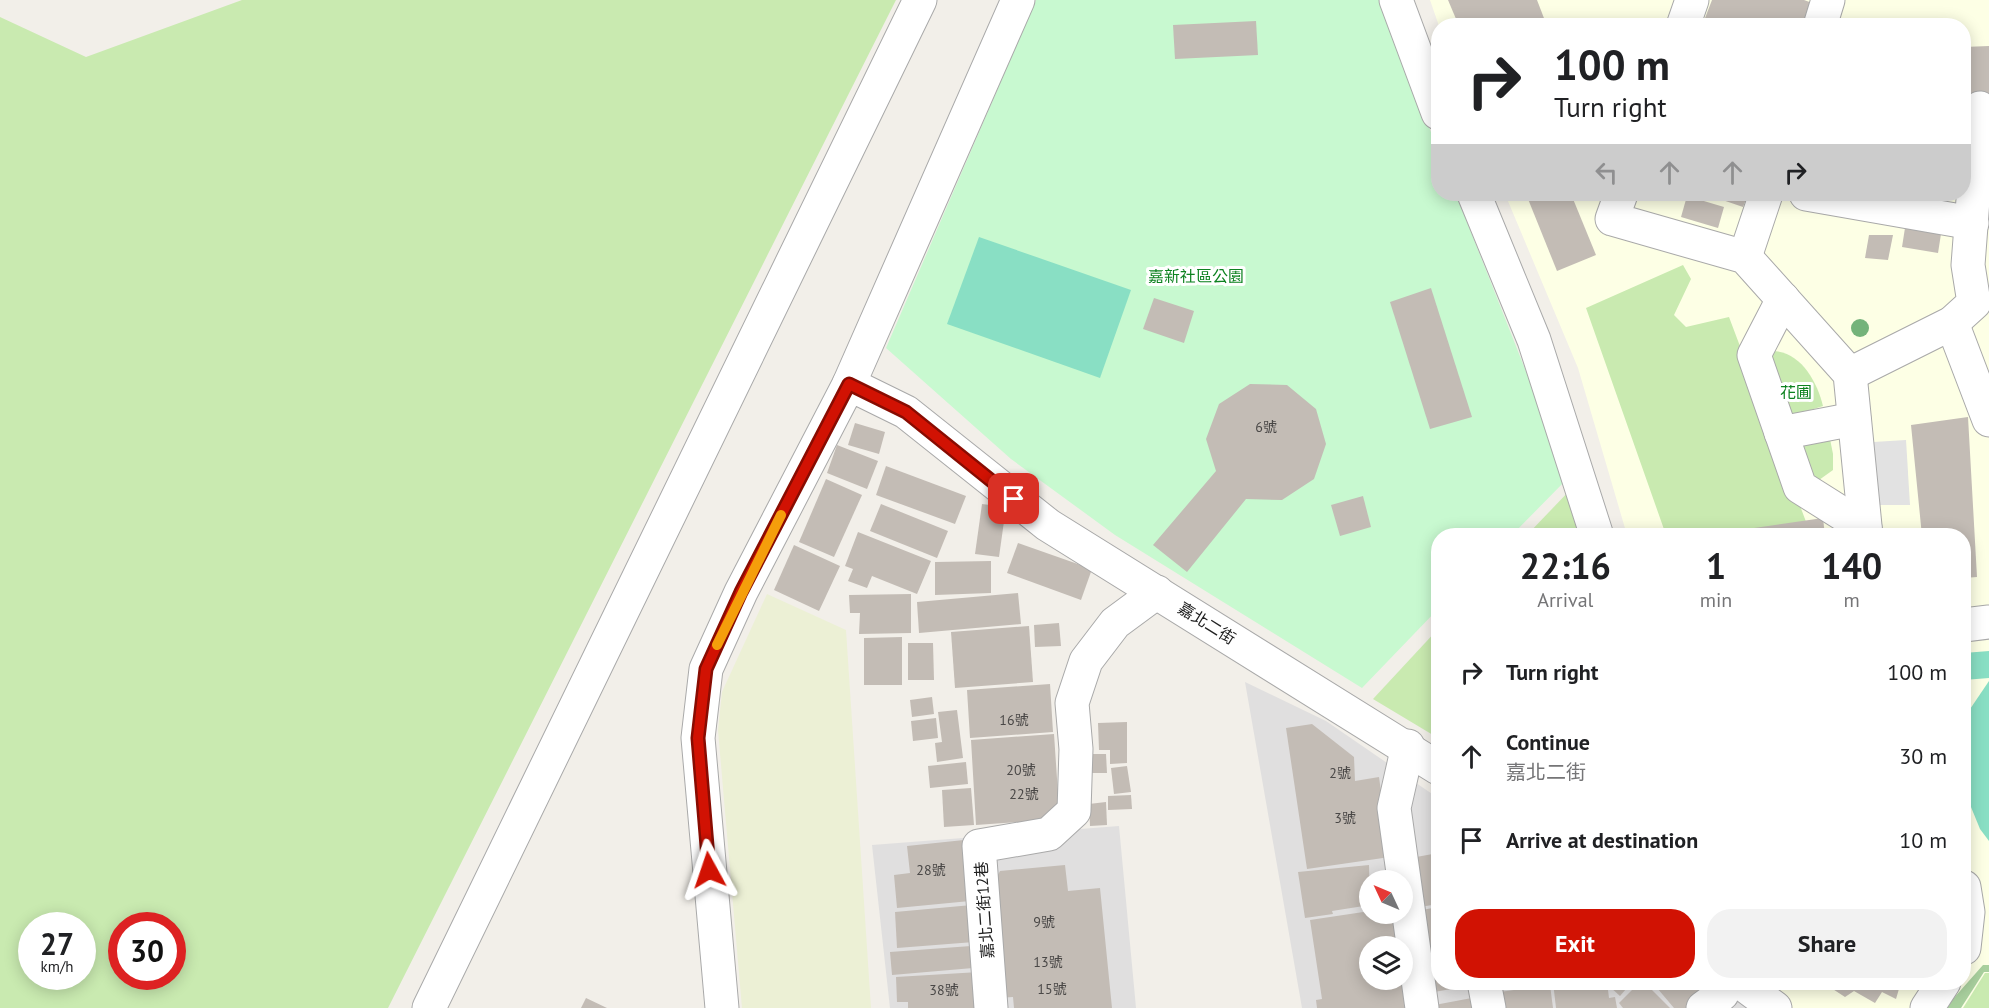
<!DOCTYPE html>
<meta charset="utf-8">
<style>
:root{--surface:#fff;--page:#f2f2f2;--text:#202124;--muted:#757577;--accent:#d11203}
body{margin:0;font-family:"PT Sans","Noto Sans TC",sans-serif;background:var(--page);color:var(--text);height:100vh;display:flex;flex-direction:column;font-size:22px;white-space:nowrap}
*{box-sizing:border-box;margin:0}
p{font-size:20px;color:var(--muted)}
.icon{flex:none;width:33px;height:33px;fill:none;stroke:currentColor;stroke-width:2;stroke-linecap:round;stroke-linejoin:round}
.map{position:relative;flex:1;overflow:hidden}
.panel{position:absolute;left:1431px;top:528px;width:540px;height:462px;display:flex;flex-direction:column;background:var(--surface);border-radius:24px;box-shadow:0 3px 15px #0003}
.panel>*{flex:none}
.guide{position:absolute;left:1431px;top:18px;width:540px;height:183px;border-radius:24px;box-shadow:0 3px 15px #0003;background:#fff;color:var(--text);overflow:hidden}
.needle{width:39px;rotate:314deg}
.fabs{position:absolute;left:1359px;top:870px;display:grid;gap:12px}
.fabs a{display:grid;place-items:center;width:54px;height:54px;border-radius:50%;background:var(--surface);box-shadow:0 3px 15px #0003;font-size:30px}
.speed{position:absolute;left:18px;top:912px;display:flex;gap:12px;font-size:30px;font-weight:700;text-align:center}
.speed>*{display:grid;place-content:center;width:78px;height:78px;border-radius:50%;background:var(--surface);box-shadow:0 3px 15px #0003;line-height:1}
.speed small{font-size:15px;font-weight:400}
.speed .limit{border:9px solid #d22;background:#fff;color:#111}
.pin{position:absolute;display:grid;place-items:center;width:51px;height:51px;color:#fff;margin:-26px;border-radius:12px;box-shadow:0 3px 9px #0006}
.me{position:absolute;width:66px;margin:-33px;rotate:355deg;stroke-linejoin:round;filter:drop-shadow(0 0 4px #0008)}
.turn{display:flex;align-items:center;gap:21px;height:126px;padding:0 24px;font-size:27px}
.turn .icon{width:78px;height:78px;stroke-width:2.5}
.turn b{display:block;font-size:42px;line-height:51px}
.lanes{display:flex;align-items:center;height:57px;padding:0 24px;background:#0003;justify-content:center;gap:30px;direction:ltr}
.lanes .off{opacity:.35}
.eta{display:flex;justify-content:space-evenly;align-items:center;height:102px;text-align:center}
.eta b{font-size:36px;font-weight:700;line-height:42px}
.cta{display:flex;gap:12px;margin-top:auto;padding:12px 24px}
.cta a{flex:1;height:69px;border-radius:24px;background:var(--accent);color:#fff;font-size:24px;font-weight:700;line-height:69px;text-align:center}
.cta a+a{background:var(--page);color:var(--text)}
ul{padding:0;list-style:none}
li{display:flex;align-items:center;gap:18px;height:84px;padding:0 24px}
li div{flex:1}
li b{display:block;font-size:22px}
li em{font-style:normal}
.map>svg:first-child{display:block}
</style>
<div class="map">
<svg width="1989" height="1008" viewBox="0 0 1989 1008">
<rect width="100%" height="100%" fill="#f2efe9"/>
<g fill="#e0dfdf" fill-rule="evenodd">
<path d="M1245 682 1326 721 1438 798V982L1711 983 1749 1008H1302ZM1370 880H1402V914H1370ZM1370 946H1402V980H1370Z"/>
<path d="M1119 826 1136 1008H890L872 845Z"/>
</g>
<path fill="#fdffe5" d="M1430 0H1989V1008H1778L1750 983 1964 982V536L1627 535 1578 368 1505 194H1964V26H1439Z"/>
<path fill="#ecf0d5" d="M767 594 846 630 871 1008H742L718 730 722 692Z"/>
<g fill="#c9eab0" fill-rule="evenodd">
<path d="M242 0H896L388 1008H0V17L86 57ZM32 926H82V976H32ZM122 926H172V976H122Z"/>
<path d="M1683 265 1691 279 1674 315 1686 327 1729 317 1811 535H1666L1586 308Z"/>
<path d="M1772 351C1800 351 1817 381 1823 406L1785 418 1768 374Z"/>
<path d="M1829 434 1833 454V470L1819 480 1808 477 1793 441Z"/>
<path d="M1573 487 1585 535H1527Z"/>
<path d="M1438 629V738L1373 699Z"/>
<path d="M1985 973H1989V1008H1963Z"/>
</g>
<path fill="#a9d09e" d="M1983 965H1989V972H1984L1961 1008H1945Z"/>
<path fill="#c8f9d0" d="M1036 0H1379L1438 150V194H1456L1568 478 1512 535 1438 536V609L1362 688 1115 535 1011 459 886 348Z"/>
<g fill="#89dfc4">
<path d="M979 237 1131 290 1100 378 947 324Z"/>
<path d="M1989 651V678L1964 680V653Z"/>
<path d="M1989 681V841L1980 829 1964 790V718Z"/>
</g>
<path fill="#e2e2e2" d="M1906 440 1910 505H1863L1857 443Z"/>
<g fill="#c3bcb5">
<path d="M1448 0H1537L1547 26H1459Z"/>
<path d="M1712 0H1804L1815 4 1807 26H1702Z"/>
<path d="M1256 21 1258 55 1175 59 1173 25Z"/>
<path d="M1989 46V101L1964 102V47Z"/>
<path d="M1526 194H1571L1596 255 1557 271Z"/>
<path d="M1705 194H1748L1743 207Z"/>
<path d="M1687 196 1724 207 1718 228 1681 217Z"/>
<path d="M1907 215 1943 221 1938 253 1902 247Z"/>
<path d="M1869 235H1893L1888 260 1865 258Z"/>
<path d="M1431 288 1472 417 1430 429 1390 302Z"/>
<path d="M1154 298 1194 311 1184 343 1143 329Z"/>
<path d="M1250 384 1287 385 1316 409 1326 444 1314 479 1282 500 1246 499 1187 572 1153 545 1216 471 1206 439 1219 404Z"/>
<path d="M1968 417 1977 577 1964 578V536H1922L1911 425Z"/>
<path d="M855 423 885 432 879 454 848 445Z"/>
<path d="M837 445 878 461 867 489 827 473Z"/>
<path d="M886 466 966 496 955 524 876 495Z"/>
<path d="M826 479 862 495 834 557 799 542Z"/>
<path d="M1363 496 1371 527 1340 536 1331 505Z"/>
<path d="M881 504 948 531 937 558 870 531Z"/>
<path d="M982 504 1006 507 999 557 975 554Z"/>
<path d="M1823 518 1825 536H1713V534Z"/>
<path d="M858 532 931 561 917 594 872 576 867 588 848 581 853 569 845 566Z"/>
<path d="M1018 543 1092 569 1081 600 1007 573Z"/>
<path d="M794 545 840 566 819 611 774 590Z"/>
<path d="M991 561V593L935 595V562Z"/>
<path d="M1018 593 1021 624 919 633 917 602Z"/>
<path d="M911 594V633L859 634 860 613H850L849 595Z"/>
<path d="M1059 623 1061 646 1035 647 1034 625Z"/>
<path d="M1029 626 1033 682 955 688 951 632Z"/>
<path d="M902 637V685H864V638Z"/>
<path d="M908 643H933L934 680H908Z"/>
<path d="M1050 684 1053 732 970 738 967 690Z"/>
<path d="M932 697 934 714 912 717 910 700Z"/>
<path d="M957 710 963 758 937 762 935 743 942 742 938 712Z"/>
<path d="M936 718 938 738 913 741 911 721Z"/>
<path d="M1127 722V763L1110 764V750H1099L1098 723Z"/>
<path d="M1312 724 1354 757 1355 781 1379 777 1390 857 1307 869 1286 728Z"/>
<path d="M1054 734 1060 823 1032 821 976 825 971 740Z"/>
<path d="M1088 754H1106L1107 773H1089Z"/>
<path d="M966 762 968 784 930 788 928 766Z"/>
<path d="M1127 766 1131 792 1114 794 1111 768Z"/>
<path d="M971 788 974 825 944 827 942 790Z"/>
<path d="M1131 795 1132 809 1108 810V796Z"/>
<path d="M1106 802 1107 825 1090 826 1089 804Z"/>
<path d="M964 840 970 901 897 908 894 875 910 873 907 846Z"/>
<path d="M1438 853V904L1414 908 1411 858Z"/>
<path d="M1065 865 1068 891 1100 888 1112 1008H1014L1013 997 998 998 989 892 1000 871Z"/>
<path d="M1369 865 1370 905 1332 911 1333 914 1305 918 1298 872Z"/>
<path d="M972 905 974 942 897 948 895 912Z"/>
<path d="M1438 907V982L1479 984 1423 994 1411 912Z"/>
<path d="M1370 911V914H1396L1400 946H1370V980H1402L1409 1008H1317L1316 1000 1322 999 1310 920Z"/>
<path d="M971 946 973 968 892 975 890 952Z"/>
<path d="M979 972 982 1008H908V1002H897L896 977Z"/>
<path d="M1553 982H1607L1609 998 1615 997 1617 1008H1556Z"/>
<path d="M1609 982H1632L1620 996 1610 987Z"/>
<path d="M1640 982H1644L1670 1008H1623L1619 1003Z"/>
<path d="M1652 982H1698L1715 994 1698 1008H1674Z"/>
<path d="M1822 982H1901L1896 999 1882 992 1875 1003 1854 991 1845 997Z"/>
<path d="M1550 985 1553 1008H1495L1493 993Z"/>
<path d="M1477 997 1479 1008H1424V1007Z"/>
<path d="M586 998 607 1008H581Z"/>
</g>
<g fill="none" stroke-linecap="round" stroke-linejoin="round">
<g stroke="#a9a9a9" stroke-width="35">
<g id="minor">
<path d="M1396 0 1438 113"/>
<path d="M1683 26 1692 0"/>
<path d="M1820 26 1828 0"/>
<path d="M1474 194 1534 340 1597 536"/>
<path d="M1621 194 1612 219 1745 257 1850 374 1866 536"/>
<path d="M1806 194 1972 223"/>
<path d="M1745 257 1766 194"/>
<path d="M1783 299 1754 355 1800 487 1865 528"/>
<path d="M1952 323 1989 420"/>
<path d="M1850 374 1952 323 1974 303 1968 265 1980 108"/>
<path d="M849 384 1018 0"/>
<path d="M1781 433 1854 419"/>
<path d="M1964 625 1989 622"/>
<path d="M1408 746 1394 808 1422 1008"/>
<path d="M1964 887 1968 912 1964 948"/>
<path d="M1484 982 1489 1008"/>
<path d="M1740 982 1775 1008"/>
<path d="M429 1008 920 0"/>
<path d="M722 1008 698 738 706 669 741 592 849 384 906 412 1048 525 1438 768"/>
<path d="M991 1008 979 846 1049 834 1074 811 1076 749 1072 703 1086 661 1115 623 1157 592"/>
<path d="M1703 1008 1722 994 1723 982"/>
<path d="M1927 1008 1944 982"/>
</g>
</g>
<use href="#minor" stroke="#fff" stroke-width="33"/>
</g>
<circle fill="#74b37a" cx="1860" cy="328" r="9"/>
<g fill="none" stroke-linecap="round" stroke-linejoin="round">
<g stroke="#880c02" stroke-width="15">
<path id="route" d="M709 870 698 738 706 669 741 592 849 384 906 412 1014 499"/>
</g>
<use href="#route" stroke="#d11203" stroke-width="10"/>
<path stroke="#f59e0b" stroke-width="10" d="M717 645 781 515"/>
</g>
<g text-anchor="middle" stroke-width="6" stroke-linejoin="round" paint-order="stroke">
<g font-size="14" fill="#4a4847">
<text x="1266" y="432">6號</text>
<text x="1014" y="725">16號</text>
<text x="1021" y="775">20號</text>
<text x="1340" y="778">2號</text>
<text x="1024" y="799">22號</text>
<text x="1345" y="823">3號</text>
<text x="931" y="875">28號</text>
<text x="1044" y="927">9號</text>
<text x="1048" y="967">13號</text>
<text x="1052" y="994">15號</text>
<text x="944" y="995">38號</text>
</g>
<g font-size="16" fill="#0d8220" stroke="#fff">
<text x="1196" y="282">嘉新社區公園</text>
<text x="1796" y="398">花圃</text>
</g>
<g font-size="16" fill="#222" stroke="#fff">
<text transform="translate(1207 623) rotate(32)" y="6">嘉北二街</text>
<text transform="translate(984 910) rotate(-94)" y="6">嘉北二街12巷</text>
</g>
</g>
</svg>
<div class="fabs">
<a><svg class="needle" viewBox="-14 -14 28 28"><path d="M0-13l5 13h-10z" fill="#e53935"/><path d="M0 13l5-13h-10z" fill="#757577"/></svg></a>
<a><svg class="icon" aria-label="layers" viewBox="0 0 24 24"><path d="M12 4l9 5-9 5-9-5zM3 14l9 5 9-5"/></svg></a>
</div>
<div class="speed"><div>27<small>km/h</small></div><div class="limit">30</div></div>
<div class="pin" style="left:1014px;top:499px;background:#d93025"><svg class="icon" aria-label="arrive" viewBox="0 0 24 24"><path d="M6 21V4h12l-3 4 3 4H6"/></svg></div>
<svg class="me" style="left:709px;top:870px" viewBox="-20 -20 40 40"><path d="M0-17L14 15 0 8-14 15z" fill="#d11203" stroke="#fff" stroke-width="4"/></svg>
<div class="guide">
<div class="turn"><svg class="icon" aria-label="right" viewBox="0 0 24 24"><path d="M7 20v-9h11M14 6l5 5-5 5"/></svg><div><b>100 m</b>Turn right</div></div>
<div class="lanes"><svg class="icon off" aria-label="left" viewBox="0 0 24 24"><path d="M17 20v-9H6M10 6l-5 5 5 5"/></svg><svg class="icon off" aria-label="ahead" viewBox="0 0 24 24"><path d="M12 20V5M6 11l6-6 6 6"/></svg><svg class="icon off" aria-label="ahead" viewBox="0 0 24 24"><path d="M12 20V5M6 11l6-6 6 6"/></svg><svg class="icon" aria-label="right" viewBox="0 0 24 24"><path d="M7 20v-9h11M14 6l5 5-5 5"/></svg></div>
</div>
<section class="panel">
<div class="eta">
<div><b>22:16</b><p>Arrival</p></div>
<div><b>1</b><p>min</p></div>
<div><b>140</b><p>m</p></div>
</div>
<ul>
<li><svg class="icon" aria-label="right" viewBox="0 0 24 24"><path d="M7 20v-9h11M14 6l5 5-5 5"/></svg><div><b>Turn right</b></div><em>100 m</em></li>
<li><svg class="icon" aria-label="ahead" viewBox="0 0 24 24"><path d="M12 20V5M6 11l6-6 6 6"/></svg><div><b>Continue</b><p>嘉北二街</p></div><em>30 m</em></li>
<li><svg class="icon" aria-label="arrive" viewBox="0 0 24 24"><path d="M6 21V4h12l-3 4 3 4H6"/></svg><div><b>Arrive at destination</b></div><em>10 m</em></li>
</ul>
<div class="cta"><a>Exit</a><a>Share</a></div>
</section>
</div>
